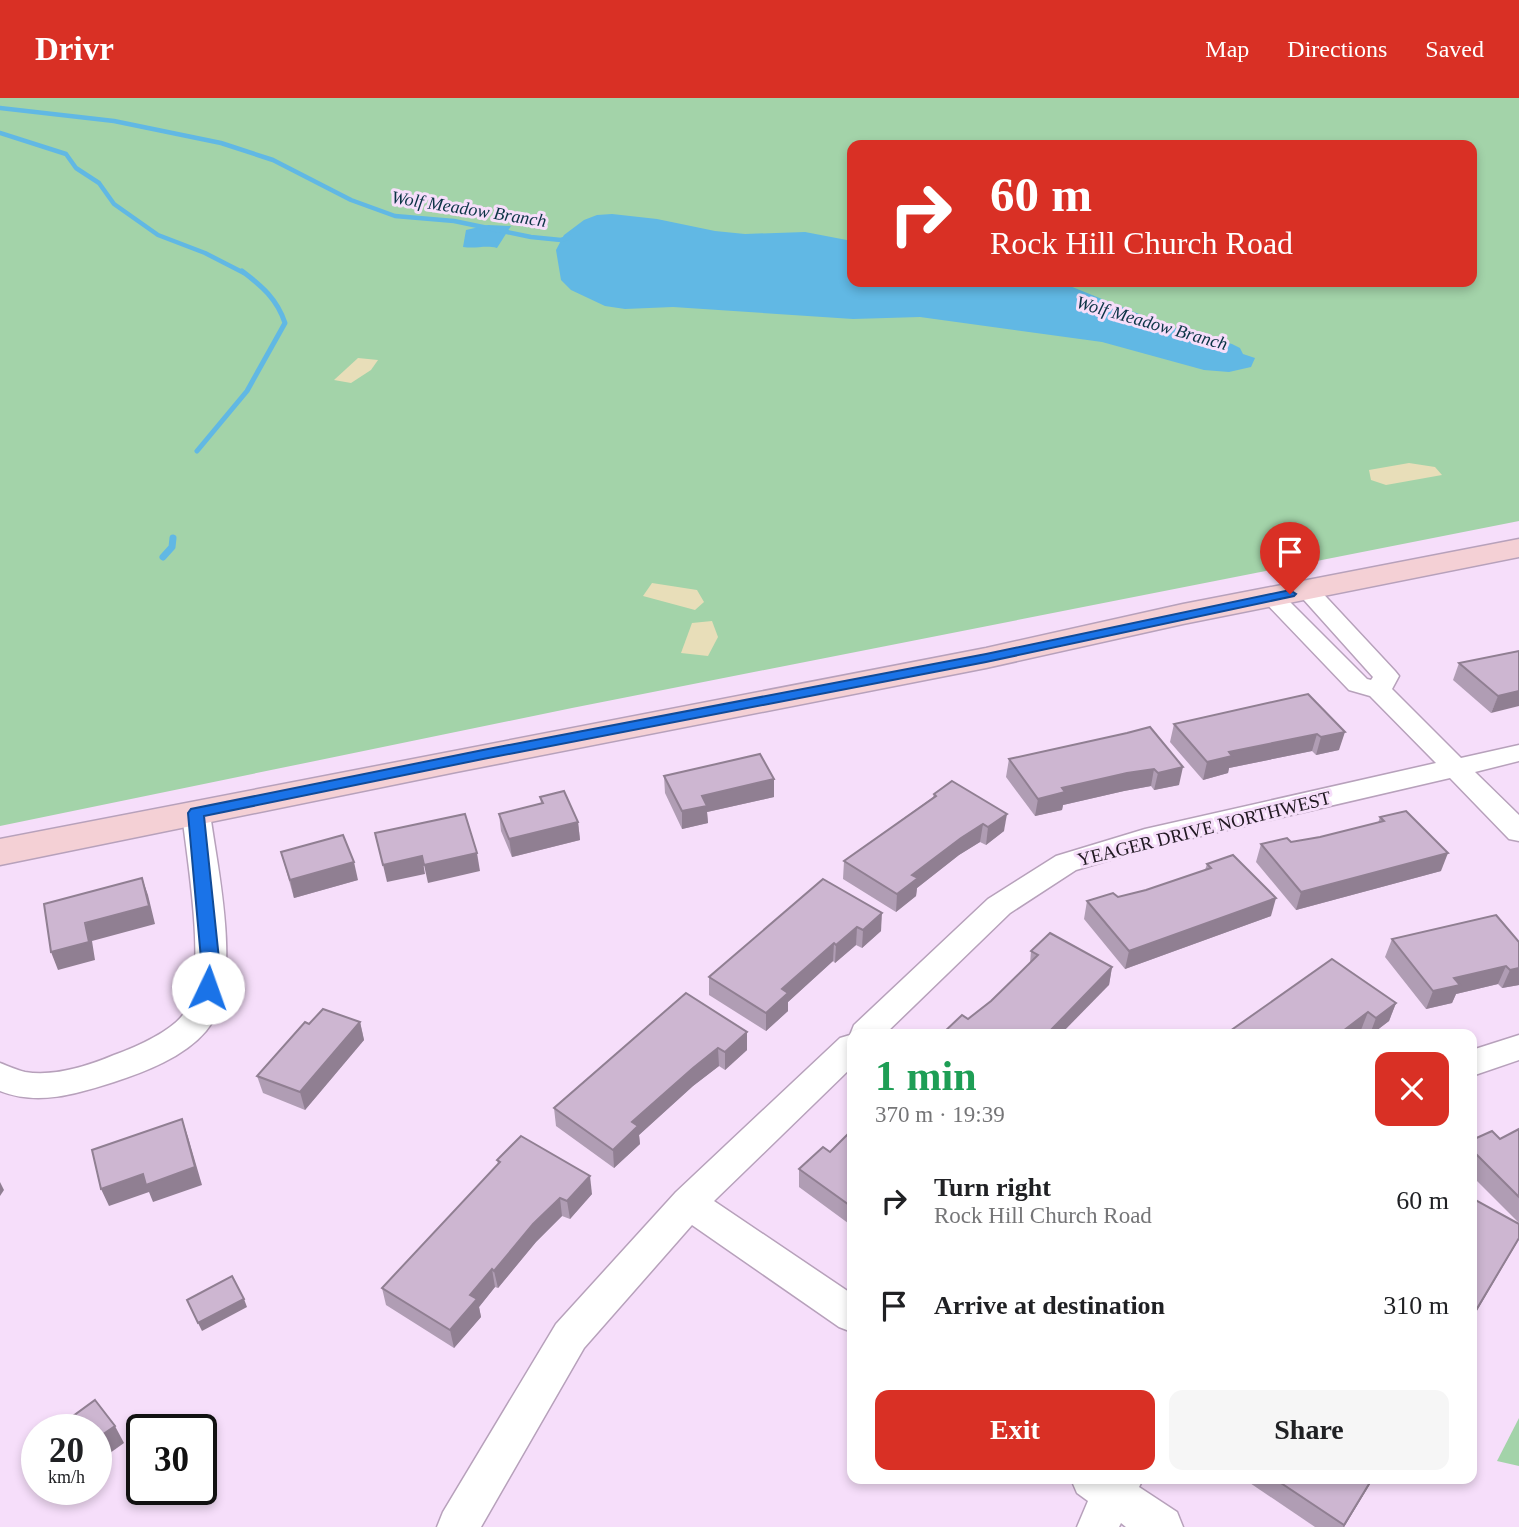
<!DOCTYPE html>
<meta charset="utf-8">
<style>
:root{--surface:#fff;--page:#f6f6f6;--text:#202124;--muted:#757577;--accent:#d93025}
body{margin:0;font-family:Georgia,serif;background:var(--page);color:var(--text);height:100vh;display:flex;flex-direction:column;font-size:26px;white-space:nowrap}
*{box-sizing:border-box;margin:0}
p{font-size:23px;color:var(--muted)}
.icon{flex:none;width:38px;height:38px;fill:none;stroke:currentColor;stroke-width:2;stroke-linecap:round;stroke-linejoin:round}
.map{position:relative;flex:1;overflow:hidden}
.drawer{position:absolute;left:847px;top:931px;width:630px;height:455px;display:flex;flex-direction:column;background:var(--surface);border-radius:14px;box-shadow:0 4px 10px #0003}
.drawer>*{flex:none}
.top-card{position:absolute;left:847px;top:42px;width:630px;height:147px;border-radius:14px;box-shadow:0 4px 10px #0003;background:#d93025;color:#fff;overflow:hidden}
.speed{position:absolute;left:21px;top:1316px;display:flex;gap:14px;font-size:35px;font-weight:700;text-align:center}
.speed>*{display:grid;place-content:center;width:91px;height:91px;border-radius:50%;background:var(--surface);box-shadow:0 4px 10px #0003;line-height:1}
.speed small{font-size:18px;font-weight:400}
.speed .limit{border:4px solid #111;border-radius:10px;background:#fff;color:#111}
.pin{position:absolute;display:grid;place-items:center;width:60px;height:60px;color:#fff;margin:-72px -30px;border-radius:50% 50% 50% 0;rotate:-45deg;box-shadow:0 0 7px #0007}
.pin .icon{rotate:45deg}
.me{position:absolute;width:77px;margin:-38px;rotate:3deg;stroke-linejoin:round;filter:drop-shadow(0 0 5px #0008)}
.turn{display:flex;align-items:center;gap:24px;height:147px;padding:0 28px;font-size:32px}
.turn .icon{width:91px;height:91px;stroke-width:2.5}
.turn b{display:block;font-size:49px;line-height:60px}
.round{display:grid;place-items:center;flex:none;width:74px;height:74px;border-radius:14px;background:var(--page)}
.head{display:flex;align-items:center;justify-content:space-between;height:119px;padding:0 28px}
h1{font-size:42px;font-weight:800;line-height:52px;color:#1e9e55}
.primary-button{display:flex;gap:14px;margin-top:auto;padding:14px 28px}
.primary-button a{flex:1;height:80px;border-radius:14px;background:var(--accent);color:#fff;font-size:28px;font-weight:800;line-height:80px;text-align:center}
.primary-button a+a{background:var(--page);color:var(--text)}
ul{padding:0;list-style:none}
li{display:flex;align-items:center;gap:21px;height:105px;padding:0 28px}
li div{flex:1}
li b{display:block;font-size:26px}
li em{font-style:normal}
header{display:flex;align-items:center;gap:42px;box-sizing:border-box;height:98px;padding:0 35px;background:var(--accent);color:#fff}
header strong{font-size:33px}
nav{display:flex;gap:38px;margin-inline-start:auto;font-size:24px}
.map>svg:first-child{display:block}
</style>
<header>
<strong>Drivr</strong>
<nav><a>Map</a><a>Directions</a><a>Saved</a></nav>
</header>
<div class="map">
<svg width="1519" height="1429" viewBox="0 0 1519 1429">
<rect width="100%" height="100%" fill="#f6defa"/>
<g fill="#a3d3a9" fill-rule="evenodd">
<path d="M0 0H1519V423L572 610 0 728ZM852 47H1472V184H852Z"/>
<path d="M1519 1320V1368L1497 1363Z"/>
</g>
<g fill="#e8deb9">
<path d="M358 260 378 262 371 272 351 285 334 282Z"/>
<path d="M1409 365 1435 369 1442 377 1386 387 1371 382 1369 372Z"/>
<path d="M652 485 697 492 704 504 695 512 643 498Z"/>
<path d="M712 523 718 539 708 558 681 555 692 525Z"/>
</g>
<g fill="#61b8e4">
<path d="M612 116 657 121 715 133 745 136 805 134 852 143V184H1060L1171 229 1232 246 1240 250 1243 256 1255 260 1251 269 1229 274 1204 272 1102 244 920 219 853 221 673 209 625 211 605 208 571 192 561 182 556 152 564 137 584 122 597 117Z"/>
<path d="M488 127 511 128 497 150C485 147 476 151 463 149L466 132Z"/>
</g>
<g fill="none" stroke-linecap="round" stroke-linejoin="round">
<g stroke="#61b8e4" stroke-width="4.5">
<path d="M0 10 114 23 221 45 273 62 351 102 395 118 454 123 531 139 561 142 570 139"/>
<path d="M0 35 66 56 76 70 99 85 114 106 158 137 205 155 244 175"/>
</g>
<path stroke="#61b8e4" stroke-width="5" d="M197 353 247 293 285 225C277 201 262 188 242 173"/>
<path stroke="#61b8e4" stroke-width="7" d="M163 459 172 449 173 440"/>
<g stroke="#b7a1bb" stroke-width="3">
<g id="street">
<path d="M1307 485 1315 487 1395 573 1399 578 1392 591 1461 660 1519 647V663L1475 674 1519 717V743L1509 741 1450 680 1149 750 1076 772 1010 815 885 936H852V969L714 1103 852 1196V1234L839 1229 692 1127 584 1250 481 1429H437L443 1414 556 1226 676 1094 840 940 850 937 854 927 988 801 1056 758 1145 731 1436 665 1370 598 1349 592 1260 499 1264 494H1280L1367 581 1371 582 1373 579 1295 492 1299 487Z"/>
<path d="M196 706 206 709 210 715C217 771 245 886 206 933 184 959 145 974 114 984 76 996 38 1008 0 993V965C8 968 17 972 25 974 54 979 88 968 114 957 134 950 176 932 186 912 207 870 187 763 182 715L186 709Z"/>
<path d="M1519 937V962L1472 978V952Z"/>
<path d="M1071 1381H1143L1139 1389 1177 1414 1183 1429H1126L1121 1425 1119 1429H1077L1088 1403 1077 1395Z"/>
</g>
</g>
<g stroke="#b7a1bb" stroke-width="3">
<path id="secondary" d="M1519 441V459L1183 526 986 570 456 674 0 767V741L986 550 1183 506Z"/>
</g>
<use href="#street" fill="#fff" fill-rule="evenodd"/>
<use href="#secondary" fill="#f4d0d5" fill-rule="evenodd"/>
</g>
<g fill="#b09db4">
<path d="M1519 553 1491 615 1453 582 1459 565Z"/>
<path d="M1308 596 1339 652 1316 657 1312 653 1229 670 1228 675 1203 682 1170 644 1174 626Z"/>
<path d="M1127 635 1179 687 1154 692 1151 688 1124 693 1063 707 1062 712 1035 718 1006 679 1009 661Z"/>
<path d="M664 678 774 699 707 714 708 725 682 731 665 695Z"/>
<path d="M934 696 1004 733 986 747 980 744 959 757 917 790 916 798 896 814 843 781 844 763 933 699Z"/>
<path d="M540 699 578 724 580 742 512 759 501 733 499 716 541 705Z"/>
<path d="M1380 719 1441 773 1296 812 1256 764 1261 746 1291 744 1320 739 1378 725Z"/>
<path d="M281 754 358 782 294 800Z"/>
<path d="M1207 766 1271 818 1125 871 1084 821 1087 803 1118 799 1146 792 1205 772Z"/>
<path d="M823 781 881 833 862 850 856 847 835 865 833 863 788 904V913L766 933 709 897V879Z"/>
<path d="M1496 817 1519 887 1502 890 1498 886 1456 896 1452 905 1426 911 1385 859 1392 841Z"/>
<path d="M1031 853 1112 869 1109 887 968 921 991 903 1030 865Z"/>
<path d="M686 895 747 952 725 972 719 968 693 988 639 1037 640 1046 614 1070 556 1028 554 1010Z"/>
<path d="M1396 905 1389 923 1372 936H1367L1361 932 1356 936H1229L1230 933Z"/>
<path d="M360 924 364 942 305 1012 263 995 257 978 309 926Z"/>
<path d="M1519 1031V1125L1472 1078V1042L1500 1041Z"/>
<path d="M852 1032V1128L799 1089V1071L830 1054Z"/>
<path d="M497 1062 592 1096 570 1121 562 1118 536 1144 498 1190 495 1189 479 1209 481 1219 454 1250 386 1207 382 1190 498 1066Z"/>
<path d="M1244 1381H1373L1344 1429H1315Z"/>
</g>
<g fill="#907f92">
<path d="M1519 593V608L1491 615 1498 598Z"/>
<path d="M1345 634 1339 652 1316 657 1321 639Z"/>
<path d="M1317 636 1312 653 1229 670 1228 675 1203 682 1207 664 1229 654Z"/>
<path d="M1183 669 1179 687 1154 692 1158 675Z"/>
<path d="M1154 671 1151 688 1124 693 1063 707 1062 712 1035 718 1038 701 1062 690 1127 675Z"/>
<path d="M774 681V699L707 714 708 725 682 731V713L702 698Z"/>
<path d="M1007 716 1004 733 986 747 988 729Z"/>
<path d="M578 724 580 742 512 759 509 741Z"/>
<path d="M983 726 980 744 959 757 917 790 916 798 896 814 897 796 912 777 961 740Z"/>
<path d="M477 755 480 773 428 785 424 767Z"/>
<path d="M1448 755 1441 773 1296 812 1301 794Z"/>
<path d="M422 758 425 776 387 784 383 767Z"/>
<path d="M354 764 358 782 294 800 290 782Z"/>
<path d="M142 780 148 797 155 826 92 843 95 862 58 872 51 854Z"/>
<path d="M1276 800 1271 818 1125 871 1129 853Z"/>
<path d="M882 815 881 833 862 850 863 832Z"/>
<path d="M857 829 856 847 835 865 836 847Z"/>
<path d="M834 845 833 863 788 904V913L766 933V915L782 891Z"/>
<path d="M1506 868 1498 886 1456 896 1452 905 1426 911 1433 893 1454 880Z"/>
<path d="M1112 869 1109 887 1061 936H1047Z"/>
<path d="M1519 870V887L1502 890 1510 872Z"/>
<path d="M1396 905 1389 923 1372 936H1370L1376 920Z"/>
<path d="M1368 914 1361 932 1356 936H1339Z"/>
<path d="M360 924 364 942 305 1012 300 994Z"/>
<path d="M747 934V952L725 972V954Z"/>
<path d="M718 950 719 968 693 988 639 1037 640 1046 614 1070 613 1052 632 1024 693 970Z"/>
<path d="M182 1021 188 1039 202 1087 153 1104 149 1094 109 1108 101 1091Z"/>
<path d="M590 1078 592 1096 570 1121 567 1103Z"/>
<path d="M0 1084 4 1092 0 1098Z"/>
<path d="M560 1100 562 1118 536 1144 498 1190 494 1173 533 1126Z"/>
<path d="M1519 1140V1141L1472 1221V1219Z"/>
<path d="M492 1171 495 1189 479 1209 481 1219 454 1250 450 1232 470 1197Z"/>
<path d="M244 1201 247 1209 202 1233 198 1225Z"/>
<path d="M115 1328 124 1345 96 1365V1341Z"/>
<path d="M1372 1381H1373L1344 1429H1343Z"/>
</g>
<g fill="#cdb6d1" stroke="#907f92" stroke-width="2">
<path d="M1519 553V593L1498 598 1459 565Z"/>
<path d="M1308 596 1345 634 1321 639 1317 636 1229 654 1232 658 1207 664 1174 626Z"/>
<path d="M1150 629 1183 669 1158 675 1154 671 1127 675 1062 690 1065 694 1038 701 1009 661 1127 635Z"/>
<path d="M760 656 774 681 702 698 707 708 682 713 664 678Z"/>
<path d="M952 683 1007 716 988 729 983 726 961 740 912 777 918 780 897 796 844 763 936 698 934 696Z"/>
<path d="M564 693 578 724 509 741 499 716 543 705 540 699Z"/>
<path d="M1406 713 1448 755 1301 794 1261 746 1287 740 1291 744 1320 739 1384 723 1380 719Z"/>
<path d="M465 716 477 755 424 767 422 758 383 767 375 735Z"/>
<path d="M343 737 354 764 290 782 281 754Z"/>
<path d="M1233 757 1276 800 1129 853 1087 803 1113 795 1118 799 1146 792 1211 770 1207 766Z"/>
<path d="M142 780 149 808 85 825 89 844 51 854 44 806Z"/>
<path d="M823 781 882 815 863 832 857 829 836 847 834 845 782 891 788 895 766 915 709 879Z"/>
<path d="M1496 817 1519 844V870L1510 872 1506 868 1454 880 1460 887 1433 893 1392 841Z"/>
<path d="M1050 835 1112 869 1047 936H942L962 917 968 921 991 903 1038 857 1031 853Z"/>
<path d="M1332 861 1396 905 1376 920 1368 914 1339 936H1234L1230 933Z"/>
<path d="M686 895 747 934 725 954 718 950 693 970 632 1024 638 1028 613 1052 554 1010Z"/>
<path d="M323 911 360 924 300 994 257 978 305 924 309 926Z"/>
<path d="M182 1021 195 1069 146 1087 143 1076 101 1091 92 1052Z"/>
<path d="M1519 1031V1099L1472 1052V1042L1492 1033 1500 1041Z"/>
<path d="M852 1032V1109L799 1071 823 1049 830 1054Z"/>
<path d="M521 1038 590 1078 567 1103 560 1100 533 1126 494 1173 492 1171 470 1197 477 1201 450 1232 382 1190 500 1064 497 1062Z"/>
<path d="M1472 1100 1519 1126V1140L1472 1219Z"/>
<path d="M232 1178 244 1201 198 1225 187 1202Z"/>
<path d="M95 1302 115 1328 96 1341V1332H54Z"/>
<path d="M37 1345V1360L29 1350Z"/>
<path d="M1275 1381H1372L1344 1427Z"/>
</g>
<path fill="#1a73e8" stroke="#114b97" stroke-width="2" d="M1290 492 1296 496 1294 498 986 564 483 661 204 718 219 861 214 895H202L199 890 201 861 188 715 191 711 483 652 986 556Z"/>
<g text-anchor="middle" stroke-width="6" stroke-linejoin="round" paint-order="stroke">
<g font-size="18" font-style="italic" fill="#0b3345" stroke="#f6defa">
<text transform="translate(469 111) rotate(9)" y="6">Wolf Meadow Branch</text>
<text transform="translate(1152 225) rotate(16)" y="6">Wolf Meadow Branch</text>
</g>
<g font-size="19" fill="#201821" stroke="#f6defa">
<text transform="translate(1204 730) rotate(-14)" y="7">YEAGER DRIVE NORTHWEST</text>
</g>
</g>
</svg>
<div class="speed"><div>20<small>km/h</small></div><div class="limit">30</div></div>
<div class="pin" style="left:1290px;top:496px;background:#d93025"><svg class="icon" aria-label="arrive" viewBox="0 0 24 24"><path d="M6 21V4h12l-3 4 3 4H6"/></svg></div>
<svg class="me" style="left:208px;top:890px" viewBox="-20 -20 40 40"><circle r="19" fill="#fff"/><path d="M0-13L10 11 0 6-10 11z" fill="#1a73e8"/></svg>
<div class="top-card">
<div class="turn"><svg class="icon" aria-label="right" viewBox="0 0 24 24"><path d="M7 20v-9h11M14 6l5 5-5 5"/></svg><div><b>60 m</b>Rock Hill Church Road</div></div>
</div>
<section class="drawer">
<div class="head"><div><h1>1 min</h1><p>370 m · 19:39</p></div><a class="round" style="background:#d93025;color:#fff"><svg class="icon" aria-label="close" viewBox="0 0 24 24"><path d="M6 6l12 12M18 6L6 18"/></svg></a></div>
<ul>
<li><svg class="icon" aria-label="right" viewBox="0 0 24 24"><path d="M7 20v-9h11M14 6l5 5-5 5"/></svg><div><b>Turn right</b><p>Rock Hill Church Road</p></div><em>60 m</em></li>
<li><svg class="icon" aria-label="arrive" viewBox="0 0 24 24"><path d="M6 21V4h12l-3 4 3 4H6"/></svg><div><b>Arrive at destination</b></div><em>310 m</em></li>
</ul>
<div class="primary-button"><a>Exit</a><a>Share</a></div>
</section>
</div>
